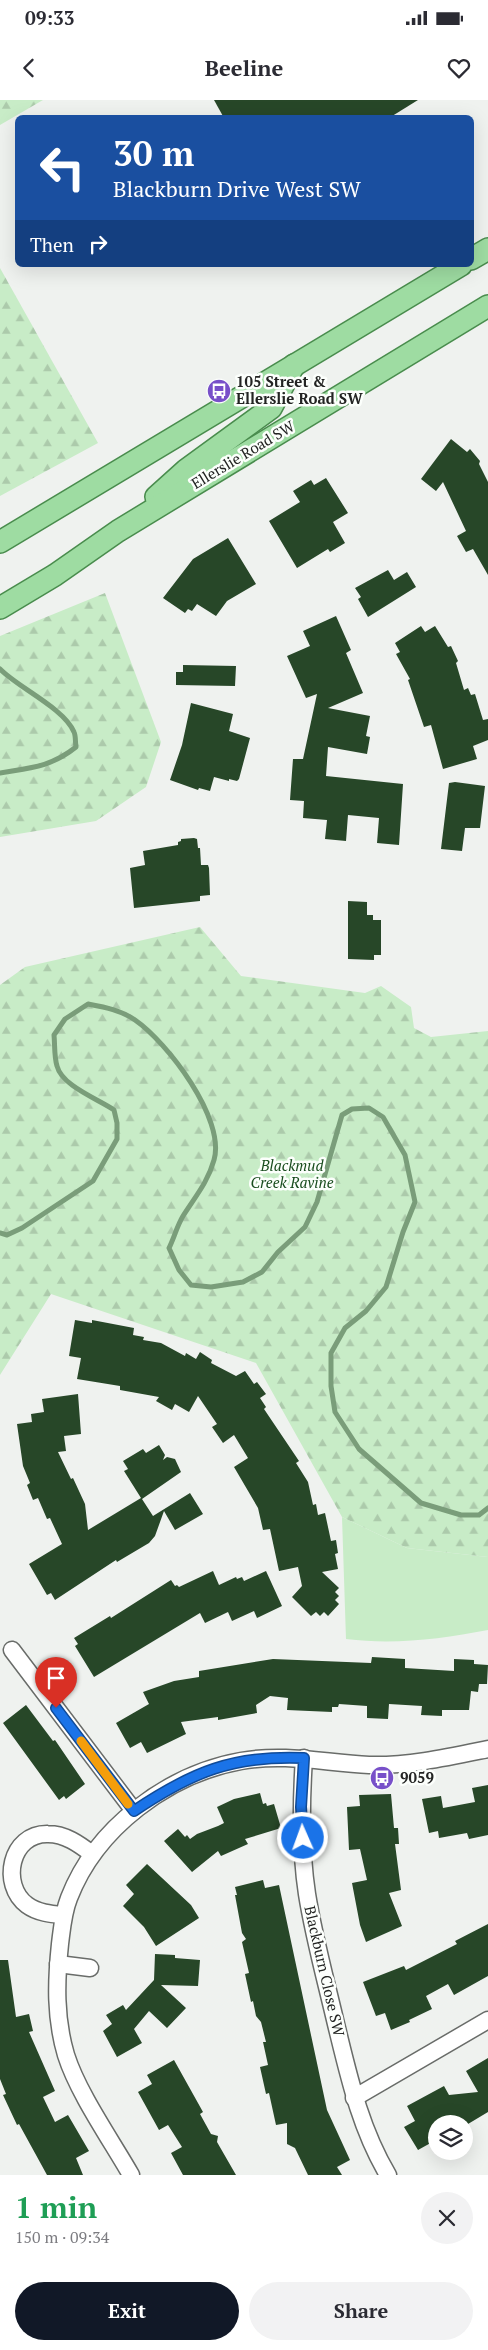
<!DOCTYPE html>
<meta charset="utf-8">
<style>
:root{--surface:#fff;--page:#f2f2f3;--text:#2b2b33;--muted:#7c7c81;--accent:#111827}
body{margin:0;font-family:"PT Serif",serif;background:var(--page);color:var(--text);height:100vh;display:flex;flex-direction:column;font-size:19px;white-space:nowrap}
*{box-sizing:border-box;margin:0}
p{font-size:16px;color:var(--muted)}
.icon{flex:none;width:28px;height:28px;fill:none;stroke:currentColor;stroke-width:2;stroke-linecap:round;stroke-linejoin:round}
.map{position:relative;height:2075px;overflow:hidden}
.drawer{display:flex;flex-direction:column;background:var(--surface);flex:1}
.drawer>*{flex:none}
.banner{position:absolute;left:15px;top:15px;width:459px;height:152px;border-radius:8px;box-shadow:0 5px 20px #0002;background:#1a4fa0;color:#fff;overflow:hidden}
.buttons{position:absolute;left:428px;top:2015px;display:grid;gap:10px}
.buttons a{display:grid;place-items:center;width:45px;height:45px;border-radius:50%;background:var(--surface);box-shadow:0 5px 20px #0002;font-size:25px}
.pin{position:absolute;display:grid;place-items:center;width:42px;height:42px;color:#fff;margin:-51px -21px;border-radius:50% 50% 50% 0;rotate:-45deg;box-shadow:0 0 5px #0007}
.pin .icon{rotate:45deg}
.me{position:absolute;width:55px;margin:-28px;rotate:358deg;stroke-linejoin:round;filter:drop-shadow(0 0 4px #0008)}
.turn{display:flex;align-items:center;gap:18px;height:105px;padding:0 15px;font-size:22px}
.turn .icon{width:65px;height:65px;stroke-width:2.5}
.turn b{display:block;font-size:35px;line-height:42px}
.then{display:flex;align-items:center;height:48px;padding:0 15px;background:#0003;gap:10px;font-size:19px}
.round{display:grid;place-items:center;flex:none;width:52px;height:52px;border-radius:26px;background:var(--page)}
.summary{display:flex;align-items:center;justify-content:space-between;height:85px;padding:0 15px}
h1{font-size:30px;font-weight:800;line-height:38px;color:#1e9e55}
.primary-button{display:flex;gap:10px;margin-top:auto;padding:10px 15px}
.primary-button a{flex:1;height:58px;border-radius:30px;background:var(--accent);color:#fff;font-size:20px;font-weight:800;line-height:58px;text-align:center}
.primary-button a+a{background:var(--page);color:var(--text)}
.status{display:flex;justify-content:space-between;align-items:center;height:35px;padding:0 25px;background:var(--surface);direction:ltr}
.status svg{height:14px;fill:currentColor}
header{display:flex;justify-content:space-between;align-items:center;height:65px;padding:0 15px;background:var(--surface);font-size:22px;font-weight:800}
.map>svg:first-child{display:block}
</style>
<div class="status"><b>09:33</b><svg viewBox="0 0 49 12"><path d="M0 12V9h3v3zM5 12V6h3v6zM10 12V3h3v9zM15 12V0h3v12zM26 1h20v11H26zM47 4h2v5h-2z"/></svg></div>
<header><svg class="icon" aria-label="back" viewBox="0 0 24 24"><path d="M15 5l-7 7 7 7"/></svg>Beeline<svg class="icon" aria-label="heart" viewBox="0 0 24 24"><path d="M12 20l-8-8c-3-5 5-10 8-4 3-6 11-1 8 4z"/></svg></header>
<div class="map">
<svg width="488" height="2075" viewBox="0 0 488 2075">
<defs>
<pattern id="forest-firs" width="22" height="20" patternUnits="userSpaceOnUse" patternTransform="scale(1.25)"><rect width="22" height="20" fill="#c8ecc7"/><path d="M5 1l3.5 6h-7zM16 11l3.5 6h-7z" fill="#accaab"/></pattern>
</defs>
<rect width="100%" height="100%" fill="#eff2ef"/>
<path fill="#c8ecc7" d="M342 1417 407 1448 488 1457V1530C441 1539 394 1545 346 1539Z"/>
<g fill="url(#forest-firs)">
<path d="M0 0H43L0 25Z"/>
<path d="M0 168 98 343 0 396Z"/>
<path d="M105 493 161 642 146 687 96 721 0 737V536Z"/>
<path d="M200 827 241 876 365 893 381 886 411 907 414 928 431 937 488 931V1457L407 1448 342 1417 256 1263 51 1194 0 1275V885L25 867Z"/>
</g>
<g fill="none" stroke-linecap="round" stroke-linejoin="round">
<g stroke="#7a9d7a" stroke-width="5">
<path d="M0 569C17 587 64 608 74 632 76 636 75 642 76 647 51 667 30 668 0 673"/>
<path d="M0 1133 7 1135 22 1128 93 1081 117 1039V1023L114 1010C98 999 62 986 57 966 54 956 55 945 54 935L65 919 88 904C104 907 121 910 135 920 167 942 226 1019 214 1060 208 1082 195 1097 183 1116 177 1126 174 1138 169 1148L179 1170 191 1185 211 1187 243 1182 262 1172 278 1152 305 1127 317 1102 342 1015 352 1009 369 1008 383 1017 405 1055 415 1102 403 1132 386 1187 366 1211 345 1228 331 1253V1286L335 1312 359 1349 421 1403 461 1415H479L488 1408"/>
</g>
</g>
<g fill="#274728">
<path d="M214 0H418L389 18H224Z"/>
<path d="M451 339 467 352 470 349 480 361 479 364 488 382V475L473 449 466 452 457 436 466 431 443 382 436 391 421 379Z"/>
<path d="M326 378 348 413 333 422 345 443 330 452 328 449 297 468 269 421 300 402 293 391 311 380 314 385Z"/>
<path d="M228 438 256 484 227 501 216 516 197 504 192 511 188 509 185 513 163 498 193 459Z"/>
<path d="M388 470 394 480 407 472 416 487 368 517 358 499 361 497 355 488Z"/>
<path d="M336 516 351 550 346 553 363 593 328 608 370 616 366 636 370 637 367 654 328 647 326 676 403 684 399 745 377 743 379 718 348 715 346 741 325 739 327 720 303 718 304 701 290 700 293 659H303L317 594 306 598 287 556 310 546 303 531Z"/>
<path d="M421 526 425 532 435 526 448 547 451 546 458 561 456 563 464 590 468 588 471 595 475 594 483 620 488 619V640L473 646 477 659 443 669 431 625 424 627 408 580 410 579 396 554 400 552 395 543Z"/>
<path d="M183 565 236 566 235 586 176 585V572H183Z"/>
<path d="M191 603 233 614 229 631 250 638 239 679 237 681 229 679V681L214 677 210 691 199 688 198 690 170 680 182 645Z"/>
<path d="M455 682 485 686 480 728H465L462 751 441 749 449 683Z"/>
<path d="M194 738 197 739 198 748H200L201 765H208L209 768 210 795 200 796V801L134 808 130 768 145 765 143 751 178 745V742L181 741V739Z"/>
<path d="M348 801 367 802V815H373V820H381V855H374V860L348 859Z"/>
<path d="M75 1220 92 1223V1220L134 1228 133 1235 144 1237 143 1240 161 1243 185 1256 186 1253 196 1259 200 1252 212 1260 211 1263 236 1276 245 1271 254 1284 257 1282 266 1294 260 1298 266 1307 264 1309 299 1361 296 1363 308 1382 313 1405 316 1404 318 1415 325 1413 331 1441 336 1440 338 1453 335 1454 338 1469 322 1472 339 1488 335 1492 339 1496 335 1500 339 1504 328 1516 324 1512 320 1516 316 1512 311 1516 292 1497 302 1486 298 1467 279 1471 270 1429 263 1430 258 1408 234 1367 248 1358 234 1335 223 1343 212 1327 217 1324 198 1296 189 1312 175 1304 172 1310 156 1301 159 1297 120 1290V1286L77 1279 81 1258 69 1256Z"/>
<path d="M78 1294 81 1334 64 1336 66 1351 58 1352 71 1379 73 1378 85 1404 88 1430 141 1398 124 1371 128 1369 123 1361 143 1349 146 1353 159 1345 165 1355 163 1360 167 1357 175 1359 181 1372 142 1399 153 1416 190 1393 203 1414 175 1430 164 1411 155 1436 149 1443 117 1462 116 1460 55 1500 51 1493 47 1495 29 1464 62 1444 50 1418 47 1419 38 1398 33 1400 27 1385 30 1383 23 1366 17 1324 32 1322 31 1314 44 1312 42 1299Z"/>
<path d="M213 1471 219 1485 236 1477 237 1479 242 1477 244 1481 266 1471 282 1506 257 1518 254 1511 232 1521 228 1512 205 1523 200 1513 94 1577 75 1546 78 1544 74 1538 110 1516 111 1518 171 1480 175 1486 177 1485 179 1487Z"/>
<path d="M372 1557 405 1559V1568L454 1571V1559L474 1560V1564L488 1565 487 1584H479L478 1592 471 1591 469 1610H442V1616L421 1615 422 1606 389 1604 388 1619 367 1618V1606L339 1604 338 1607H332V1612L287 1610 288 1598 270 1596 256 1605 257 1613 218 1620V1617L181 1622 186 1634 147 1653 141 1642 130 1648 116 1623 149 1604 143 1592 174 1581 199 1577V1571L273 1559 371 1563Z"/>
<path d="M26 1605 53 1641 55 1640 85 1684 66 1699 64 1696 59 1700 3 1623Z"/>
<path d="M488 1685V1735L469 1739 467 1733 439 1738 438 1731 429 1733 422 1699 441 1696 443 1708 475 1702 472 1688Z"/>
<path d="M260 1693 263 1704 266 1703 267 1706 274 1704 281 1728 245 1739 248 1744 221 1756 218 1751 192 1772 164 1741 178 1729 185 1737 187 1735 190 1739 197 1734 218 1726 224 1723 217 1707 234 1699Z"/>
<path d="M391 1694 394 1728H398L399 1744H395L401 1790 389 1793 402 1826 366 1842 360 1825 352 1783 367 1780 360 1749 349 1750 347 1707 360 1706 359 1695Z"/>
<path d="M147 1764 191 1805 199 1818 156 1846 144 1827 123 1806 134 1794 126 1785Z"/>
<path d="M263 1780 265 1788 279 1785 327 2010 350 2060 337 2067 342 2075H308L295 2048 287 2044V2023L276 2025 269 1993 266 1994 260 1967 268 1965 263 1942H266L261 1922 256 1916 253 1901 251 1902 245 1874 249 1873 242 1842 246 1839 242 1833 235 1795H237L235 1787Z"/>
<path d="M488 1824V1876L454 1895 448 1884 426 1896 432 1909 409 1920 410 1922 391 1930 385 1913 376 1916 363 1882 404 1866 406 1870 457 1844 455 1841Z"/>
<path d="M155 1854 175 1855V1858L200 1860 198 1886 161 1885 186 1908 167 1928 149 1911 134 1929 142 1943 117 1957 103 1931 112 1924 106 1915 123 1905 126 1910 154 1880Z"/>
<path d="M0 1860H8L16 1917 29 1914 33 1931 29 1932 55 1991 43 1997 55 2022 68 2015 89 2051 76 2058 83 2075H47L19 2024 17 2025 3 1995 6 1994 0 1979Z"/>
<path d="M488 1958V2012L468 2024H436V2040L418 2050 404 2027 415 2021 407 2006 444 1986 449 1995 478 1992 466 1971Z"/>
<path d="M174 1960 203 2012 200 2014 211 2034 218 2036 217 2042 236 2075H183L171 2053 182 2047 168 2025 159 2030 138 1992 152 1984 147 1975Z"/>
</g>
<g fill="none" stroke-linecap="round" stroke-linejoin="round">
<g stroke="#696c69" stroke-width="19">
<g id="minor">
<path d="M12 1550 134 1711"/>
<path d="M304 1658C301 1703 300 1749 307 1794 314 1838 326 1881 336 1924 349 1977 360 2028 388 2075"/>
<path d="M63 1815C51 1814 38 1813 27 1805 0 1785 10 1733 48 1734 65 1734 79 1744 92 1754"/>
<path d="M58 1864 90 1868"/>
<path d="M354 1998 488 1920"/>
<path d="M131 2075C111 2040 78 1993 66 1955 55 1918 56 1882 60 1844 62 1828 63 1813 69 1798 96 1728 168 1674 241 1661 286 1653 325 1663 369 1665 409 1666 449 1657 488 1649"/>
</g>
</g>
<g stroke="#498c4d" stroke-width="24">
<g id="major">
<path d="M471 159 488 149"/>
<path d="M156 397 186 370 271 308 294 265"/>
<path d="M0 442 461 165"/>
<path d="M0 508 55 475 118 431 488 206"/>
</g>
</g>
<use href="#minor" stroke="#fff" stroke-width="16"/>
<use href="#major" stroke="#9edca2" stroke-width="21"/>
</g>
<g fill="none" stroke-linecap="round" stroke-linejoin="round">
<g stroke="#114b97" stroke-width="12">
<path id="route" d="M56 1608 134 1711C192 1672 233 1655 304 1658L301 1707 303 1738"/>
</g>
<use href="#route" stroke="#1a73e8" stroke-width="9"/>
<path stroke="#f59e0b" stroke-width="9" d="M81 1641 128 1704"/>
</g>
<defs>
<g id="bus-disc" transform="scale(1.25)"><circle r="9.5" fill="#7850c9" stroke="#fcfffc"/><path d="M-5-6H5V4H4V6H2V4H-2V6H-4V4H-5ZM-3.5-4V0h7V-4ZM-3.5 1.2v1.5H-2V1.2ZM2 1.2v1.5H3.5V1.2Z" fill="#fff"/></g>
</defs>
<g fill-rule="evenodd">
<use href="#bus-disc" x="219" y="291"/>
<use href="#bus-disc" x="382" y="1678"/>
</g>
<g text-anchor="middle" stroke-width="5" stroke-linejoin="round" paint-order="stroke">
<g font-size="15" font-weight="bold" fill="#232423" stroke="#fcfffc" text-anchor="start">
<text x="236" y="287">105 Street &amp;<tspan x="236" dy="17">Ellerslie Road SW</tspan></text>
<text x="400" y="1683">9059</text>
</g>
<g font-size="15" fill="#232423" stroke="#fcfffc">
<text transform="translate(243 355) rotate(-31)" y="5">Ellerslie Road SW</text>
<text transform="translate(324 1871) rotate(77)" y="5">Blackburn Close SW</text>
</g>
<g font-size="15" font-style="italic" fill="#194d1e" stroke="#fcfffc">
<text x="292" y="1071">Blackmud<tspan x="292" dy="17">Creek Ravine</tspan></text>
</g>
</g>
</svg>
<div class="buttons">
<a><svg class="icon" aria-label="layers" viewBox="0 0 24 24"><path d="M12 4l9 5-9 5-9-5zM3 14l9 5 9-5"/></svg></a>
</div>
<div class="pin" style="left:56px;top:1608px;background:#d93025"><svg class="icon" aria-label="arrive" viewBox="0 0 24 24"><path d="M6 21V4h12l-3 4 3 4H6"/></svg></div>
<svg class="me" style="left:303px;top:1738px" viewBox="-20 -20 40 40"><circle r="17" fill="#1a73e8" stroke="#fff" stroke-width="3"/><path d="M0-11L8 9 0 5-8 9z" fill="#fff"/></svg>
<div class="banner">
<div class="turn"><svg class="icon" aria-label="left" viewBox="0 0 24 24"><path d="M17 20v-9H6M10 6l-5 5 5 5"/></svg><div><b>30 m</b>Blackburn Drive West SW</div></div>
<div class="then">Then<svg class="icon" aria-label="right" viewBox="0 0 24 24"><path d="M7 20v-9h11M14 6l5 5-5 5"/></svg></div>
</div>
</div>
<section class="drawer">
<div class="summary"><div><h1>1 min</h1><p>150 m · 09:34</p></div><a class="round"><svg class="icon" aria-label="close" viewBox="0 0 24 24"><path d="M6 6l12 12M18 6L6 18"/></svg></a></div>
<div class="primary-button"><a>Exit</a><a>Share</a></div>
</section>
